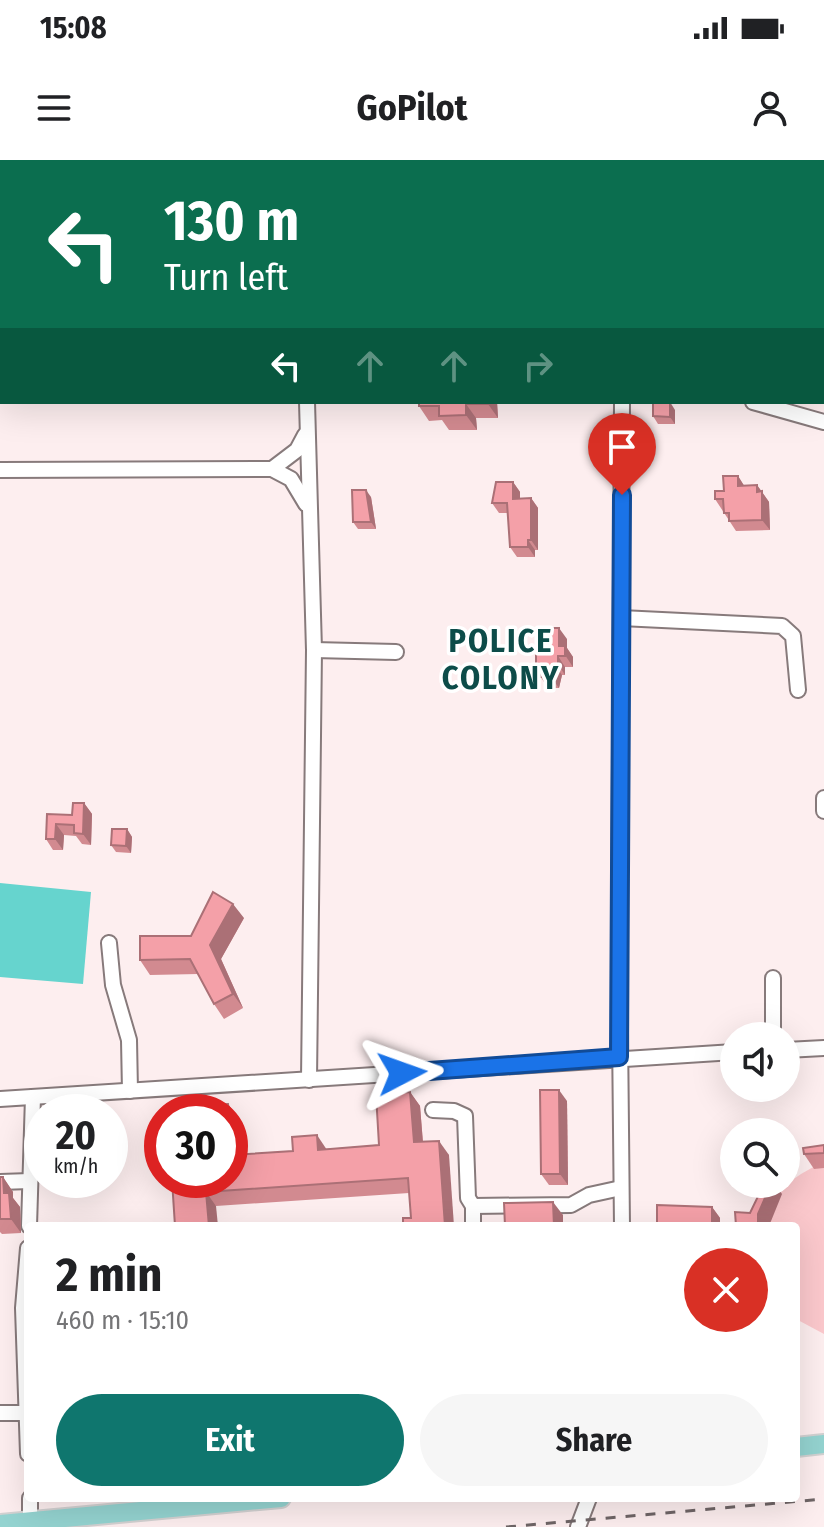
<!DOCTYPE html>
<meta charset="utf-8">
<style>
:root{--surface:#fff;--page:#f6f6f6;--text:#202124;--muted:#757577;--accent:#0f766e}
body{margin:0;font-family:"Fira Sans Condensed",sans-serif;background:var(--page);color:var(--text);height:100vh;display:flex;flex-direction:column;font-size:30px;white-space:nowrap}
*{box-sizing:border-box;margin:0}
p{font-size:26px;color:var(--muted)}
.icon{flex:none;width:44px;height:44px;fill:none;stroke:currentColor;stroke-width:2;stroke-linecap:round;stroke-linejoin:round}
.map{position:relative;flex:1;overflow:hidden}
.side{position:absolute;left:24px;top:1062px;width:776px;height:280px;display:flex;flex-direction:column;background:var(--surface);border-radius:8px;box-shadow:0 8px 32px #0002}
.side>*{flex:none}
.guide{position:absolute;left:0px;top:0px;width:824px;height:244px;box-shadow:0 8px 32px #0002;background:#0b6e4f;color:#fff;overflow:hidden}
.buttons{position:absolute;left:720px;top:862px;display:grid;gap:16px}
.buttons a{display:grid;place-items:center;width:80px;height:80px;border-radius:50%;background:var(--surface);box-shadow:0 8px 32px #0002;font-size:40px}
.speed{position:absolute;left:24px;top:934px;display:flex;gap:16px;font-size:40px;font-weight:700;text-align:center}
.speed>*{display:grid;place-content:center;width:104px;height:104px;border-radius:50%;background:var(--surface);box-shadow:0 8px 32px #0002;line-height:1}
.speed small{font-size:20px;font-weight:400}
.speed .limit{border:12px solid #d22;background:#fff;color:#111}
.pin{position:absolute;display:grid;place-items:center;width:68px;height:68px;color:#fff;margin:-82px -34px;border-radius:50% 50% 50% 0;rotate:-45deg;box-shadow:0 0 8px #0007}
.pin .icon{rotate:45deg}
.me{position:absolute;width:88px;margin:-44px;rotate:86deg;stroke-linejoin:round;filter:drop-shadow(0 0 6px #0008)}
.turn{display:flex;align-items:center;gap:28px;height:168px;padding:0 32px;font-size:36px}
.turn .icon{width:104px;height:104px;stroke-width:2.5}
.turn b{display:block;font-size:56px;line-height:68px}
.lanes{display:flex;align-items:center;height:76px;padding:0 32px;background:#0003;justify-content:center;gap:40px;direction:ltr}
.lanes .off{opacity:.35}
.round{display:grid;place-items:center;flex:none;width:84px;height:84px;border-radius:42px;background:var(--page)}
.overview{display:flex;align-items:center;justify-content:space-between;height:136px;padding:0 32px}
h1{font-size:48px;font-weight:700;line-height:60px}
.primary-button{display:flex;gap:16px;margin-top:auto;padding:16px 32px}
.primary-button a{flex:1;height:92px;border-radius:48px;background:var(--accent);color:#fff;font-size:32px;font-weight:700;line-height:92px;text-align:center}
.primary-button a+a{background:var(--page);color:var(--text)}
.status{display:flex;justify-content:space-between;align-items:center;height:56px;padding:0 40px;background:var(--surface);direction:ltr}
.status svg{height:22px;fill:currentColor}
header{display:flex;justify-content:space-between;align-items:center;height:104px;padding:0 32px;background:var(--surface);font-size:36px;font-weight:700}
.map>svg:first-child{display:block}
</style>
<div class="status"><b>15:08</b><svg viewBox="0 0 49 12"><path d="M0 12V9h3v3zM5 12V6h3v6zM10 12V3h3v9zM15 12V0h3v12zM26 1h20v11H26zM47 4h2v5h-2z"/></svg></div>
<header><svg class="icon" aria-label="menu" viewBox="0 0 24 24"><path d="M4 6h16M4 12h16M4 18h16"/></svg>GoPilot<svg class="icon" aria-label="person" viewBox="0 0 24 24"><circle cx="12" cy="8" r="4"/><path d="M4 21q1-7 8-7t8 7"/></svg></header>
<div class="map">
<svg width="824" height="1367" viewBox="0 0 824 1367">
<rect width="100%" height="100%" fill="#fdeeef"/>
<path fill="#fbc8cc" d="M824 1002V1174L796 1159V1066H761C779 1029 787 1019 824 1002Z"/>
<path fill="#66d4ce" d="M0 723 91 732 83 824 0 817Z"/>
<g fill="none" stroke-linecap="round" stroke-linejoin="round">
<g stroke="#877a7b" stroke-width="18">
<g id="minor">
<path d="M308 0V2"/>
<path d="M474 0 480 2"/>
<path d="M602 2V0"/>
<path d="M751 2 752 0"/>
<path d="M307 242 314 490 309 920"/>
<path d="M753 242 824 262"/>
<path d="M272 309 297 290 305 275"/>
<path d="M0 310 272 309 291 319 306 344"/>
<path d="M621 458 782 466 793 476 798 530"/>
<path d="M314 490 396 492"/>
<path d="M824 638V651"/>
<path d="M109 783 113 825 129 880 130 931"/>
<path d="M773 876V818"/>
<path d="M786 890 824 888"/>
<path d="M0 939 734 892"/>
<path d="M433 950 454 951 465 956 468 1038 473 1046 571 1045 589 1035 621 1028"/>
<path d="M0 1022 30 1021"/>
<path d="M473 1046V1066"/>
<path d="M29 1066 33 937"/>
<path d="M622 1066 619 775 622 242"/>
<path d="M28 1088 23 1148 28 1294"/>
<path d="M0 1253H26"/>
<path d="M30 1338V1361"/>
<path d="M578 1367 589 1338"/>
</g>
</g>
<g stroke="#d2d1d1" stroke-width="22">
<g id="major">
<path d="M796 1287 824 1284"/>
<path d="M0 1364 281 1338"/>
</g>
</g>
<use href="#minor" stroke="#fff" stroke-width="14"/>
<use href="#major" stroke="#94d3d0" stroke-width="18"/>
<path stroke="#6f6566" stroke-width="3" stroke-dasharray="10 10" stroke-linecap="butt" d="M506 1367 824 1339"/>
</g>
<g fill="#d28a90">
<path d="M497 242 498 258H476L477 270H449L442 260 429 261 419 246Z"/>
<path d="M675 250V264H658L653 256Z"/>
<path d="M738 316 744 326 757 325 769 342 770 370 736 371 715 339Z"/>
<path d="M513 322 520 332V339L531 338 538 348V390H535V397H517L510 387 508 353H499L492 343Z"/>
<path d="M371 337 376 369H358L353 362Z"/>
<path d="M567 479V488L573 497V507H565V515H562L559 528H548L536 510Z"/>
<path d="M84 643 92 654 91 685 82 684 76 676 64 675 63 690H53L46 679 47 654 72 655Z"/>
<path d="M127 669 132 677 131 693 116 692 111 685Z"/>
<path d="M244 758 221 799 243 848 224 859 214 844 198 814 150 815 140 800 191 776Z"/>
<path d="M410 932 420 946 423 982 449 995 411 1058 409 1033 216 1046 172 1020H230L228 944 238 958 241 995 379 985Z"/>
<path d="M567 941 568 1025H549L541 1014Z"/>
<path d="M824 985V1008L814 1009 804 994Z"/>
<path d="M0 1017H3L13 1032V1038L20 1047 21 1073 2 1074 0 1072Z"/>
<path d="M712 1047 720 1058V1066H658L657 1064Z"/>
</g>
<g fill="#ab7076">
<path d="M488 242H497L498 258 488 244Z"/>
<path d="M670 242 675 250V264L670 257Z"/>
<path d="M466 244 476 258 477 270 466 255Z"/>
<path d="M738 316 745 327 738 326Z"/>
<path d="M513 322 520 332V349L513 339Z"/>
<path d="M757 325 769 342 770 370 762 360Z"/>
<path d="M366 330 371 337 376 369 371 362Z"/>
<path d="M531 338 538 348V390L531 380Z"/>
<path d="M528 380 535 390V397L528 387Z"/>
<path d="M559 468 567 479V488L573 497V507L559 486Z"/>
<path d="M558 496 565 507V515L558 504Z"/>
<path d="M554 504 562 515 559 528 551 517Z"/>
<path d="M84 643 92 654 91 685 83 674Z"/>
<path d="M56 664 64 675 63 690 55 679Z"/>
<path d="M127 669 132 677 131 693 126 686Z"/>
<path d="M233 744 244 758 221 799 243 848 233 834 210 785Z"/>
<path d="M559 930 567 941 568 1025 560 1014Z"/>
<path d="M410 932 420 946 424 997 414 982Z"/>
<path d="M228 944 238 958 242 1010 232 995 230 952H229Z"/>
<path d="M317 975 327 990H318Z"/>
<path d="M439 981 449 995 454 1066H445Z"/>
<path d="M3 1017 13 1032V1038L20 1047 21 1073 11 1059 4 1033Z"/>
<path d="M771 1024H775L782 1034 769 1066H758V1054Z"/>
<path d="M206 1032 216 1046 218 1066H209Z"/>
<path d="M553 1042 563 1055V1066H554Z"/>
<path d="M712 1047 720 1058V1066H712Z"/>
</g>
<g fill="#f4a0a8" stroke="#ab7076" stroke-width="2">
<path d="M415 0H464L463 2H434L430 1 429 2H414Z"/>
<path d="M660 0H678L677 2H660Z"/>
<path d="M697 0H712L711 2H697Z"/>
<path d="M419 242H488V244H466V255L439 256V246H419Z"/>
<path d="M653 242H670V257L653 256Z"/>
<path d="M723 316H738V326L757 325V332L762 331V360L729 361V353H724L723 339H715V331H724Z"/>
<path d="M496 322H513V339L531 338V380H528V387H510L507 343H492Z"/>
<path d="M352 330H366L371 362H353Z"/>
<path d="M546 468H559V486H565V496H558V504H554L551 517H540V510H536V484L546 480Z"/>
<path d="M73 643H84L83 674 74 673V665L56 664 55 679H46L47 654 72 655Z"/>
<path d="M112 669H127L126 686 111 685Z"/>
<path d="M213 732 233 744 210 785 233 834 214 844 190 799 140 800V776H191Z"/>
<path d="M540 930H559L560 1014H541Z"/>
<path d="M410 932 414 982 439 981 445 1066H403V1058H411L408 1018 206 1032 209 1066H175L172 1020H230V972L232 995 293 991 292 977 317 975 318 990 379 985 376 934Z"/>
<path d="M228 944 229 952H193L192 946Z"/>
<path d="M824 985V993L804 994 803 988Z"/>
<path d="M0 1017H3L4 1033H9L11 1059H0Z"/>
<path d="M764 1024H771L758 1054V1066H736L735 1052 750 1053Z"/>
<path d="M553 1042 554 1066H505L504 1043Z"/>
<path d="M657 1045 712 1047V1066L657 1064Z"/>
<path d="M28 1129V1172H27L26 1130Z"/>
</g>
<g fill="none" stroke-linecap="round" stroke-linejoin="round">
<g stroke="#114b97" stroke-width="20">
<path id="route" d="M402 913 619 897 622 335"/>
</g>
<use href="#route" stroke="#1a73e8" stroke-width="14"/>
</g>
<g text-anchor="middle" stroke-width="7" stroke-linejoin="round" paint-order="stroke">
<g font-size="32" font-weight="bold" letter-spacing="2" fill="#0d4c49" stroke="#fff">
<text x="501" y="492">POLICE<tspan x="501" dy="37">COLONY</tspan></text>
</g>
</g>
</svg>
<div class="buttons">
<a><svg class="icon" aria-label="sound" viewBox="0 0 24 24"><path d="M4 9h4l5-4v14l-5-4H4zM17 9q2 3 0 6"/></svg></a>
<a><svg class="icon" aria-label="search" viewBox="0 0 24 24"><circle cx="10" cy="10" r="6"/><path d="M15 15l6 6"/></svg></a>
</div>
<div class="speed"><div>20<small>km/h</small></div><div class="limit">30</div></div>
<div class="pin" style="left:622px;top:335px;background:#d93025"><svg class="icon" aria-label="arrive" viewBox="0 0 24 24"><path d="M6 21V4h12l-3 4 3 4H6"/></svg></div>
<svg class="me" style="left:402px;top:913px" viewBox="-20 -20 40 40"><path d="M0-17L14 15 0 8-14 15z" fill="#1a73e8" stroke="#fff" stroke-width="4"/></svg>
<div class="guide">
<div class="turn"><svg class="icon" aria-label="left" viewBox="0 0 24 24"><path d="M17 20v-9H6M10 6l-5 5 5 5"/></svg><div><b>130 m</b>Turn left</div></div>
<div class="lanes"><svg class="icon" aria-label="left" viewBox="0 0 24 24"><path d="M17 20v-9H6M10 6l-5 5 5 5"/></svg><svg class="icon off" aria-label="ahead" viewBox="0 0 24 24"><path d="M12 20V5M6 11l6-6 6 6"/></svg><svg class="icon off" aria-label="ahead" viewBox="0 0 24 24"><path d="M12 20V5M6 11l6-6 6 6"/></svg><svg class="icon off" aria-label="right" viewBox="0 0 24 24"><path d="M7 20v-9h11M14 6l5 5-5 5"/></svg></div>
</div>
<section class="side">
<div class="overview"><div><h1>2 min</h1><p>460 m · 15:10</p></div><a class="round" style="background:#d93025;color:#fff"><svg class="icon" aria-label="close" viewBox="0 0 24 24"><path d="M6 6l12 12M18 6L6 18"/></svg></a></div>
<div class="primary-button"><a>Exit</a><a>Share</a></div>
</section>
</div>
